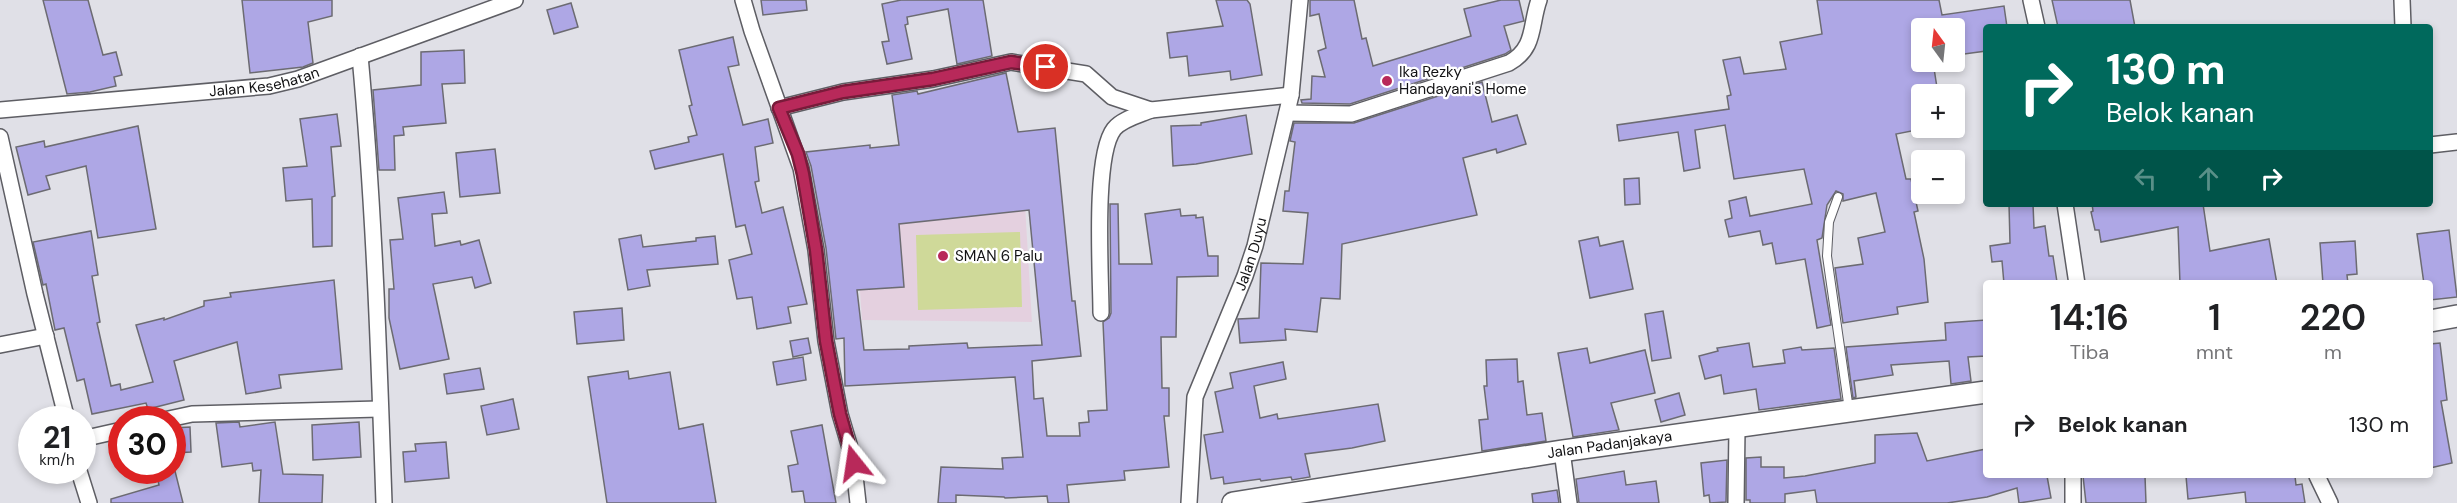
<!DOCTYPE html>
<html lang="id">
<meta charset="utf-8">
<style>
:root{--surface:#fff;--page:#f2f2f2;--text:#202124;--muted:#757577}
body{margin:0;font-family:"DM Sans",sans-serif;background:var(--page);color:var(--text);height:100vh;display:flex;flex-direction:column;font-size:22px;white-space:nowrap}
*{box-sizing:border-box;margin:0}
p{font-size:20px;color:var(--muted)}
.icon{flex:none;width:33px;height:33px;fill:none;stroke:currentColor;stroke-width:2;stroke-linecap:round;stroke-linejoin:round}
.map{position:relative;flex:1;overflow:hidden}
.side{position:absolute;left:1983px;top:280px;width:450px;height:198px;display:flex;flex-direction:column;background:var(--surface);border-radius:6px;box-shadow:0 3px 9px #0003}
.side>*{flex:none}
.hud{position:absolute;left:1983px;top:24px;width:450px;height:183px;border-radius:6px;box-shadow:0 3px 9px #0003;background:#00695c;color:#fff;overflow:hidden}
.needle{width:39px;rotate:345deg}
.fabs{position:absolute;left:1911px;top:18px;display:grid;gap:12px}
.fabs a{display:grid;place-items:center;width:54px;height:54px;border-radius:6px;background:var(--surface);box-shadow:0 3px 9px #0003;font-size:30px}
.speed{position:absolute;left:18px;top:406px;display:flex;gap:12px;font-size:30px;font-weight:700;text-align:center}
.speed>*{display:grid;place-content:center;width:78px;height:78px;border-radius:50%;background:var(--surface);box-shadow:0 3px 9px #0003;line-height:1}
.speed small{font-size:15px;font-weight:400}
.speed .limit{border:9px solid #d22;background:#fff;color:#111}
.pin{position:absolute;display:grid;place-items:center;width:51px;height:51px;color:#fff;margin:-26px;border:3px solid #fff;border-radius:50%;box-shadow:0 2px 6px #0007}
.me{position:absolute;width:66px;margin:-33px;rotate:345deg;stroke-linejoin:round;filter:drop-shadow(0 0 4px #0008)}
.turn{display:flex;align-items:center;gap:21px;height:126px;padding:0 24px;font-size:27px}
.turn .icon{width:78px;height:78px;stroke-width:2.5}
.turn b{display:block;font-size:42px;line-height:51px}
.lanes{display:flex;align-items:center;height:57px;padding:0 24px;background:#0003;justify-content:center;gap:30px;direction:ltr}
.lanes .off{opacity:.35}
.eta{display:flex;justify-content:space-evenly;align-items:center;height:102px;text-align:center}
.eta b{font-size:36px;font-weight:600;line-height:42px}
ul{padding:0;list-style:none}
li{display:flex;align-items:center;gap:18px;height:84px;padding:0 24px}
li div{flex:1}
li b{display:block;font-size:22px}
li em{font-style:normal}
.map>svg:first-child{display:block}
</style>
<div class="map">
<svg width="2457" height="503" viewBox="0 0 2457 503">
<rect width="100%" height="100%" fill="#e0e0e7"/>
<path fill="#e4d0df" d="M1023 171 1032 322 862 320 853 192Z"/>
<path fill="#cfd999" d="M1020 232 1022 307 918 310 916 235Z"/>
<g fill="#aea7e5" stroke="#6c6b72" stroke-width="1.5" fill-rule="evenodd">
<path d="M43 0H88L103 55 116 52 122 75 114 77 116 86 90 92 67 94Z"/>
<path d="M242 0H332V16L308 22 313 63 303 67 250 73Z"/>
<path d="M761 0H806L807 10 763 15Z"/>
<path d="M901 0H983L992 56 957 64 948 9 907 17 908 24 905 25 912 59 887 64 882 42 889 41 882 4Z"/>
<path d="M1216 0H1247L1250 4 1262 75 1231 80 1230 71 1189 76 1187 56 1170 58 1167 33 1223 26Z"/>
<path d="M1310 0H1354L1362 39 1366 38 1373 66 1471 36 1464 9 1501 0H1519L1524 21 1504 26 1511 50 1505 54 1350 104 1302 103 1301 100 1311 99 1312 76 1325 77 1318 51 1326 48 1319 14 1310 16Z"/>
<path d="M1817 0H1939L1942 15 2004 6 2007 27H1986V51L1957 55 1954 28H1922V62H1933L1938 94H1922V129L1896 134 1906 179H1911L1918 211 1914 212 1924 259 1928 302 1897 307 1898 314 1843 323 1835 268 1863 264 1858 238 1885 232 1876 193 1843 201V194L1836 191 1827 205 1822 238 1817 240 1831 325 1817 328 1805 259 1776 264 1772 243 1763 245 1760 231 1729 237 1725 220 1732 218 1729 201 1746 197 1750 216 1812 204 1804 169 1734 179 1725 125 1695 130 1700 168 1684 171 1678 132 1619 141 1617 125 1729 109 1727 96 1731 95 1723 60 1740 57 1744 74 1786 69 1780 42 1822 34Z"/>
<path d="M2052 0H2130L2135 27H2058Z"/>
<path d="M571 3 578 27 554 34 547 10Z"/>
<path d="M733 37 739 65 728 67 743 125 768 119 773 143 755 147 759 181 755 182 762 213 783 207 807 304 788 307 791 323 757 329 752 297 737 299 729 260 752 254 745 225 736 227 723 154 655 169 650 151 689 142 688 137 697 135 689 106 692 105 679 50Z"/>
<path d="M464 50 465 83 442 84 446 123 403 127 404 135 394 136 395 170H379L373 90 421 85V52Z"/>
<path d="M1006 73 1018 132 1055 128 1072 301H1075L1081 356 1032 361 1034 399 1043 398 1047 436H1080L1079 423 1089 422 1088 411 1107 410 1103 322 1109 318 1111 313 1110 204H1118L1119 264H1152L1145 214 1180 209 1181 216 1196 215V218L1203 217 1208 256H1218V276L1177 277 1176 337H1161L1162 388H1169V416H1164L1169 467 1124 471 1125 480 1067 485 1069 503H1048L1047 496 1005 498 1004 497 956 495V503H938L941 467 1003 469 1002 458 1023 457 1015 377 845 386 844 338 836 339 826 248 811 166 806 152 870 145V148L899 145 892 95 917 91 918 94ZM1029 210 1042 345 968 348 967 343 909 346V349L864 350 857 290 904 287 899 224Z"/>
<path d="M1482 82 1492 122 1517 115 1526 144 1497 153 1496 149 1463 158 1477 215 1342 244 1340 299 1321 298 1317 332 1285 329 1286 340 1240 343 1238 319 1259 318 1261 263 1303 264 1308 213 1283 211 1285 191H1289L1295 142 1290 141 1294 123H1354Z"/>
<path d="M337 114 341 146 331 147 335 196 332 197V246L313 247 312 199 286 201 283 168 307 166 300 119Z"/>
<path d="M1246 115 1252 154 1196 164 1173 166 1171 126 1201 125V123Z"/>
<path d="M138 126 156 229 98 238 86 166 46 176 50 189 28 195 16 147 44 141 45 147Z"/>
<path d="M495 149 500 193 460 197 456 153Z"/>
<path d="M1639 178 1640 204 1625 205 1624 179Z"/>
<path d="M444 192 447 213 432 214 435 246 460 241 461 245 479 240 491 283 475 288 472 277 433 284 449 359 400 369 389 318V289H394L390 240 403 239 398 198Z"/>
<path d="M2009 204H2033L2034 228 2045 226 2049 256H2053L2057 282 2004 284 2002 261 1992 262 1990 246 2010 243Z"/>
<path d="M2092 204H2203L2210 251 2269 239 2277 284H2180L2178 227 2101 242 2099 230H2095L2091 212 2093 211Z"/>
<path d="M2449 230 2457 297 2430 300V284H2424L2417 234Z"/>
<path d="M91 231 98 275 92 276 100 322 97 323 111 386 120 384 121 390 153 382 136 325 164 318V320L204 306V301L231 297 230 293 334 280 342 369 279 375 281 388 246 394 237 342 174 361 184 400 148 409 146 403 92 414 84 379 77 381 64 328 55 330 46 284 43 285 33 242Z"/>
<path d="M641 235 643 247 696 241V238L715 236 718 264 647 270 650 286 628 290 619 239Z"/>
<path d="M1598 237 1600 246 1623 241 1633 289 1590 298 1579 241Z"/>
<path d="M2355 241 2357 274 2347 275 2348 284H2323L2320 243Z"/>
<path d="M622 308 624 340 577 344 574 312Z"/>
<path d="M1663 311 1671 358 1652 361 1645 314Z"/>
<path d="M1986 320V356L1968 357 1971 381 1951 384 1949 361 1891 365 1893 375 1854 381 1856 397 1853 398 1846 347 1946 340 1945 323Z"/>
<path d="M808 338 811 353 793 357 790 341Z"/>
<path d="M1749 343 1753 367 1785 363 1783 350 1801 347 1802 350 1834 348 1841 399 1759 410 1756 389 1724 394 1721 375 1705 379 1699 356 1718 351 1717 348Z"/>
<path d="M2440 343 2447 400 2441 401 2452 463 2430 468V344Z"/>
<path d="M1587 348 1590 363 1645 350 1655 393 1611 403 1619 430 1573 437 1558 353Z"/>
<path d="M803 357 806 380 777 385 773 362Z"/>
<path d="M1517 359 1518 382 1523 381 1527 415 1542 413 1546 441 1482 451 1479 420 1488 419 1484 386H1487L1486 360Z"/>
<path d="M1283 362 1286 379 1254 386 1260 418 1277 414 1278 419 1378 404 1385 441 1352 448 1305 454 1310 477 1292 480 1291 477 1261 481 1260 479 1224 484 1223 477 1211 479 1204 435 1223 432 1215 392 1233 388 1230 373Z"/>
<path d="M480 368 484 389 447 394 444 374Z"/>
<path d="M628 371 629 379 670 372 679 429 703 424 716 503H607L588 377Z"/>
<path d="M1679 393 1685 415 1661 422 1655 400Z"/>
<path d="M513 399 519 429 487 435 481 406Z"/>
<path d="M239 422 240 427 275 422 283 474 323 475 322 503H259L261 470 253 471 252 463 222 467 216 423Z"/>
<path d="M359 422 361 457 313 460 312 425Z"/>
<path d="M822 425 836 503H805L803 491 792 492 788 466 798 464 791 431Z"/>
<path d="M190 427 191 452 172 453V428Z"/>
<path d="M1917 433 1927 461 1986 449V476H2047L2051 498 2019 503 2017 488 1987 497 1947 503H1817L1815 490 1785 494V503H1750V500H1746V458L1761 457V467H1784V478L1805 476 1875 463V435Z"/>
<path d="M446 442 449 478 405 482 403 452 416 451 415 444Z"/>
<path d="M1727 460 1726 502 1710 503 1709 495 1704 496 1701 463Z"/>
<path d="M156 471H175L183 503H111V499L159 485Z"/>
<path d="M1624 471 1626 485 1656 481 1659 503H1579L1576 479Z"/>
<path d="M2083 476H2145L2146 503H2086Z"/>
<path d="M2186 476H2295L2296 485 2302 484 2305 503H2246L2245 492 2188 499Z"/>
<path d="M1557 490 1559 503H1533L1532 494Z"/>
</g>
<g fill="none" stroke-linecap="round" stroke-linejoin="round">
<g stroke="#5e5e64" stroke-width="10">
<path id="lane" d="M1838 197 1829 222 1827 256 1849 410"/>
</g>
<g stroke="#5e5e64" stroke-width="18">
<g id="street">
<path d="M743 0 752 31 801 168 816 250 826 341 840 414 853 458 858 503"/>
<path d="M2031 0 2037 27"/>
<path d="M2402 0 2403 27"/>
<path d="M360 56C374 205 379 354 384 503"/>
<path d="M779 108 843 92 933 79 1011 62 1086 74 1112 97 1151 110 1291 95"/>
<path id="s1" d="M0 110 269 86 298 79 515 0"/>
<path d="M1287 113 1351 114 1509 63C1536 48 1530 25 1539 0"/>
<path d="M0 137 35 294 67 420"/>
<path d="M2430 145 2457 142"/>
<path d="M2065 204 2077 284"/>
<path d="M1101 313C1101 275 1093 156 1114 129 1122 119 1139 115 1151 110"/>
<path d="M0 345 46 336"/>
<path d="M164 420 192 414 379 409"/>
<path d="M82 439 122 430"/>
<path d="M1562 451 1569 503"/>
<path d="M79 471 89 503"/>
<path d="M2073 476V503"/>
<path d="M2317 476 2330 503"/>
<path id="s2" d="M1189 503 1195 397 1245 276 1255 246 1291 95 1300 0"/>
<path d="M1736 503 1737 428"/>
</g>
</g>
<g stroke="#5e5e64" stroke-width="24">
<g id="secondary">
<path d="M2430 321 2457 316"/>
<path id="s3" d="M1233 503 1562 451 1986 392"/>
</g>
</g>
<use href="#lane" stroke="#fff" stroke-width="8"/>
<use href="#street" stroke="#fff" stroke-width="15"/>
<use href="#secondary" stroke="#fff" stroke-width="21"/>
</g>
<g fill="none" stroke-linecap="round" stroke-linejoin="round">
<g stroke="#781b3a" stroke-width="15">
<path id="route" d="M854 463 840 414 826 341 816 250 803 174 798 154 779 108 843 92 933 79 1011 62 1046 67"/>
</g>
<use href="#route" stroke="#b8295a" stroke-width="10"/>
</g>
<g fill="#b8295a" stroke="#fff" stroke-width="2">
<circle cx="1387" cy="81" r="6"/>
<circle cx="943" cy="256" r="6"/>
</g>
<g text-anchor="middle" stroke-width="4.5" stroke-linejoin="round" paint-order="stroke">
<g font-size="15" fill="#111113" stroke="#fff" text-anchor="start">
<text x="1399" y="77">Ika Rezky<tspan x="1399" dy="17">Handayani's Home</tspan></text>
<text x="955" y="261">SMAN 6 Palu</text>
</g>
<g font-size="15" fill="#111113" stroke="#fff">
<text dy="5" stroke="none"><textPath href="#s1" startOffset="266">Jalan Kesehatan</textPath></text>
<text dy="5" stroke="none"><textPath href="#s2" startOffset="260">Jalan Duyu</textPath></text>
<text dy="5" stroke="none"><textPath href="#s3" startOffset="381">Jalan Padanjakaya</textPath></text>
</g>
</g>
</svg>
<div class="fabs">
<a><svg class="needle" viewBox="-14 -14 28 28"><path d="M0-13l5 13h-10z" fill="#e53935"/><path d="M0 13l5-13h-10z" fill="#757577"/></svg></a>
<a>+</a>
<a>−</a>
</div>
<div class="speed"><div>21<small>km/h</small></div><div class="limit">30</div></div>
<div class="pin" style="left:1046px;top:67px;background:#d93025"><svg class="icon" aria-label="arrive" viewBox="0 0 24 24"><path d="M6 21V4h12l-3 4 3 4H6"/></svg></div>
<svg class="me" style="left:854px;top:463px" viewBox="-20 -20 40 40"><path d="M0-17L14 15 0 8-14 15z" fill="#b8295a" stroke="#fff" stroke-width="4"/></svg>
<div class="hud">
<div class="turn"><svg class="icon" aria-label="right" viewBox="0 0 24 24"><path d="M7 20v-9h11M14 6l5 5-5 5"/></svg><div><b>130 m</b>Belok kanan</div></div>
<div class="lanes"><svg class="icon off" aria-label="left" viewBox="0 0 24 24"><path d="M17 20v-9H6M10 6l-5 5 5 5"/></svg><svg class="icon off" aria-label="ahead" viewBox="0 0 24 24"><path d="M12 20V5M6 11l6-6 6 6"/></svg><svg class="icon" aria-label="right" viewBox="0 0 24 24"><path d="M7 20v-9h11M14 6l5 5-5 5"/></svg></div>
</div>
<section class="side">
<div class="eta">
<div><b>14:16</b><p>Tiba</p></div>
<div><b>1</b><p>mnt</p></div>
<div><b>220</b><p>m</p></div>
</div>
<ul>
<li><svg class="icon" aria-label="right" viewBox="0 0 24 24"><path d="M7 20v-9h11M14 6l5 5-5 5"/></svg><div><b>Belok kanan</b></div><em>130 m</em></li>
</ul>
</section>
</div>
